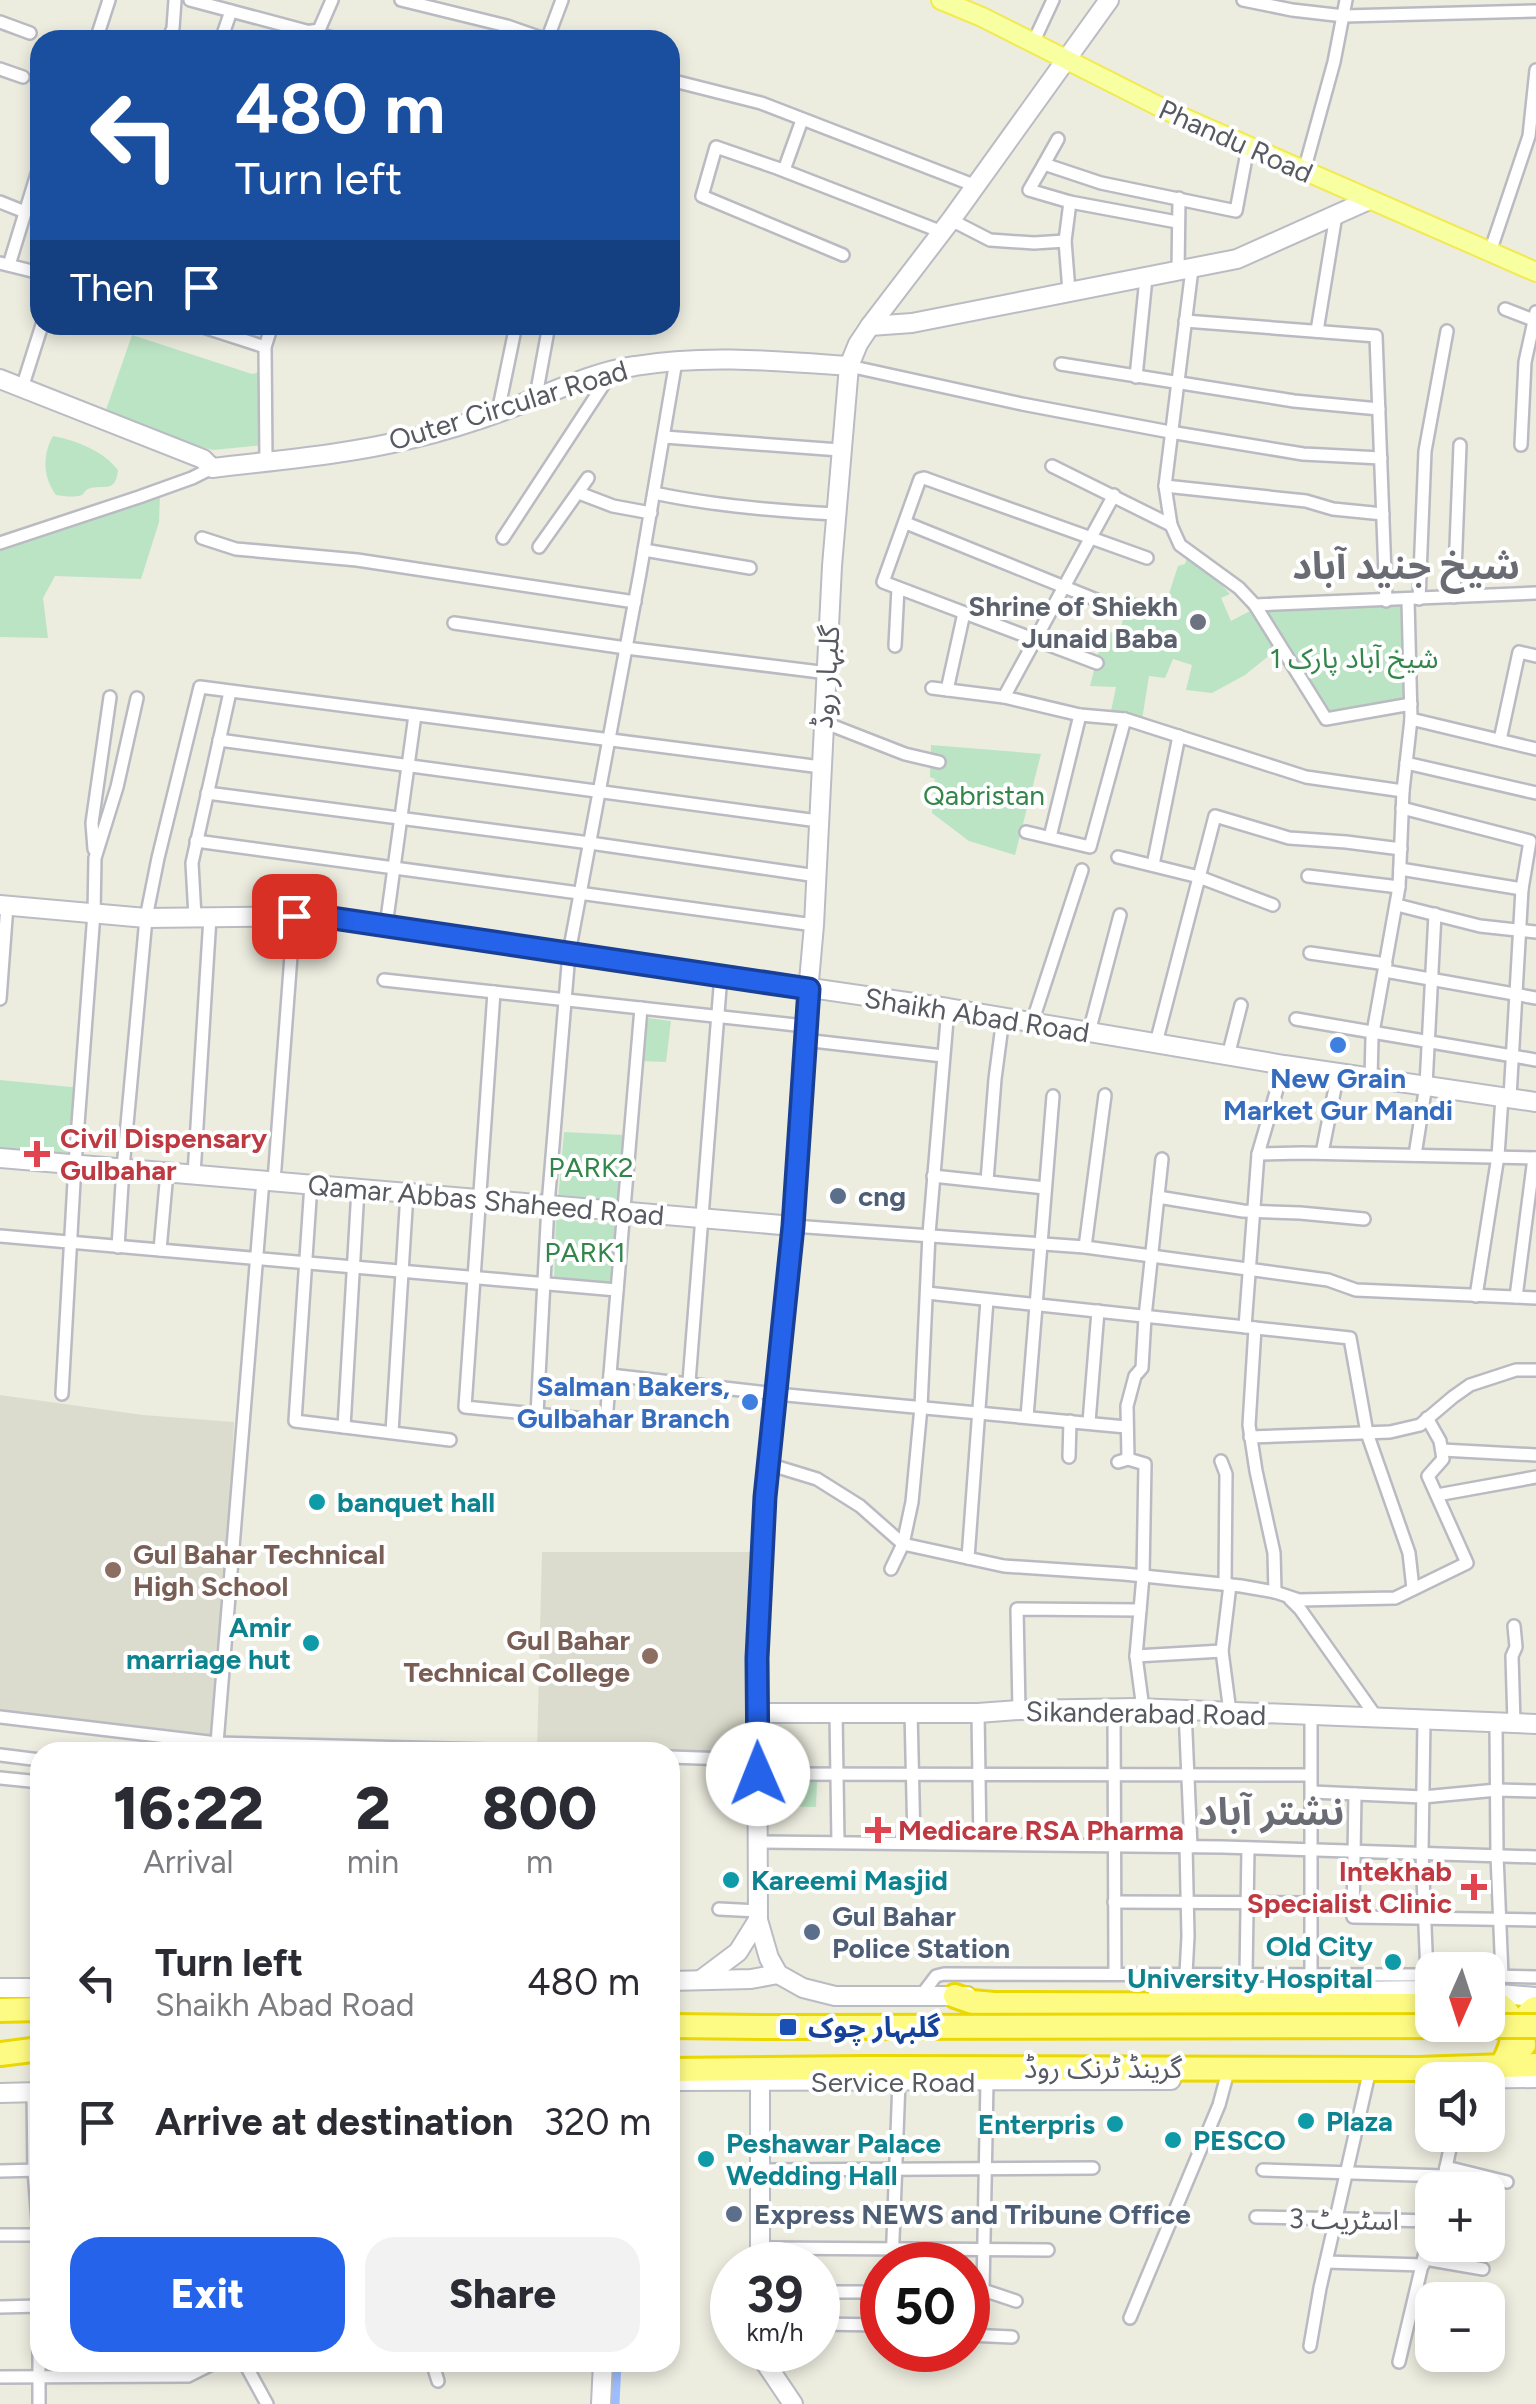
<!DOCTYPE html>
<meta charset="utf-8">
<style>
:root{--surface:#fff;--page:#f2f2f3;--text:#2b2b33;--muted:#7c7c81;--accent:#2563eb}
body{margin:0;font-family:Figtree,"Noto Sans Arabic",sans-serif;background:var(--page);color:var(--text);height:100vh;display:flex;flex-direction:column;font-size:38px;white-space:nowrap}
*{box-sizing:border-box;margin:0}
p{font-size:32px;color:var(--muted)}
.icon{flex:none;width:55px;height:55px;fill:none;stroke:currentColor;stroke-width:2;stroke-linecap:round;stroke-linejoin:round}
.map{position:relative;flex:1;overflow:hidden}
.drawer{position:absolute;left:30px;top:1742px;width:650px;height:630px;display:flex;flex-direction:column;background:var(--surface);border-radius:30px;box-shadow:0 5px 15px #0003}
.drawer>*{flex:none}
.top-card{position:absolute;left:30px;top:30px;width:650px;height:305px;border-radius:30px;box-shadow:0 5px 15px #0003;background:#1a4fa0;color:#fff;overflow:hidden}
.needle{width:65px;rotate:183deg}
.fabs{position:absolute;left:1415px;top:1952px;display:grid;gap:20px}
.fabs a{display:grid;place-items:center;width:90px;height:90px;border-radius:20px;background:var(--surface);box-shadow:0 5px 15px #0003;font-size:50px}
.speed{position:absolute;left:710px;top:2242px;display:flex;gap:20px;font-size:50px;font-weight:700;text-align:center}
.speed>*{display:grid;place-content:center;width:130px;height:130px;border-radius:50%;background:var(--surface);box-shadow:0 5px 15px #0003;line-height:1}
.speed small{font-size:25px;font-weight:400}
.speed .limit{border:15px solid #d22;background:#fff;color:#111}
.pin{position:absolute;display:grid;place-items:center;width:85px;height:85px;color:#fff;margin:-42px;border-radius:20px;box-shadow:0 5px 15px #0006}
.me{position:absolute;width:110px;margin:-55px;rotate:359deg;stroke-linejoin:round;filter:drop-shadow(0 0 8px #0008)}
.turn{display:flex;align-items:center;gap:35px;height:210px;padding:0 40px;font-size:45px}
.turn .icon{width:130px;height:130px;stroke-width:2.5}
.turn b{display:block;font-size:70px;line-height:85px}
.then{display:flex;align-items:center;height:95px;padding:0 40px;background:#0003;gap:20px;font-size:38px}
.eta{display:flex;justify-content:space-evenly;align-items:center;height:170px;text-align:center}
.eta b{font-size:60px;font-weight:800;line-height:70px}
.cta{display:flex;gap:20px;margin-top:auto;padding:20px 40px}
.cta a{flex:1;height:115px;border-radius:30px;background:var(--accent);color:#fff;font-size:40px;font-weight:800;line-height:115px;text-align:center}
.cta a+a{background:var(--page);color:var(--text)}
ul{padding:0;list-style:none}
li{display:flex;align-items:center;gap:30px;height:140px;padding:0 40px}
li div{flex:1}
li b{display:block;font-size:38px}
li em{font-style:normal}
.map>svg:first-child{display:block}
</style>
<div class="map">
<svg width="1536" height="2404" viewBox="0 0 1536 2404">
<rect width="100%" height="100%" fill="#ececdf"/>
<g fill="#dcdcce">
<path d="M0 1395 143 1415 234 1422 217 1743 0 1717Z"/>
<path d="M542 1552H762L757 1760 670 1752 537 1751Z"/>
</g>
<g fill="#bbe4c4">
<path d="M132 335 252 374 265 371 264 445 213 450 171 438 106 410Z"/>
<path d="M53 436C77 441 102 450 118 470 115 495 104 483 88 489 85 490 84 494 82 495 74 498 64 496 56 495 43 478 42 455 53 436Z"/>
<path d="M160 495 159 522 141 579 55 576 43 598 48 638 0 637V548Z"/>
<path d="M1189 553 1221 575 1217 580 1230 594 1221 598 1231 621 1250 611 1276 650 1245 675 1212 693 1186 690 1192 665 1173 659 1165 678 1149 676 1142 720 1110 716 1116 687 1090 686 1104 631 1120 634 1128 595 1165 606 1178 566 1185 564Z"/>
<path d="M1408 600 1411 704 1326 719 1255 605Z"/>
<path d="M931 745 1041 754 1015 855 969 841 932 813 935 779 930 777Z"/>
<path d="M647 1018 671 1021 666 1062 642 1061Z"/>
<path d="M0 1080 81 1088 74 1155 0 1150Z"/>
<path d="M564 1132 624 1135 617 1205 558 1200Z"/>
<path d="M556 1219 617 1223 614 1282 554 1280Z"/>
<path d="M773 1780 817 1782 816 1807 774 1806Z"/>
</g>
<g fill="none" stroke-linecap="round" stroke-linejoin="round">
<path stroke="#9cbdff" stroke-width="11" d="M614 2404 616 2362"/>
<g stroke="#babbc2" stroke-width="16">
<g id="street">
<path d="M190 0 340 40"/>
<path d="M401 0 507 26 547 40"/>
<path d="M1243 0 1292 10 1344 16 1536 11"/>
<path d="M0 22 30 33"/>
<path d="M96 40 109 0"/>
<path d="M168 40 173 28 175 0"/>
<path d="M221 40 231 11"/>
<path d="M302 40 305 32 319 30 332 0"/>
<path d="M547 40 562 0"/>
<path d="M1033 43 1053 0"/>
<path d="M0 69 23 77"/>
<path d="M670 80 761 103 976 186"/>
<path d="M1044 164 1058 139"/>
<path d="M784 170 802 120"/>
<path d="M1304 171 1334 62 1346 0"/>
<path d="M0 202 25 212"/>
<path d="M951 220 990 240 1034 243 1065 241 1069 291"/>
<path d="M1177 222 1070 202 1029 190 1044 164 1101 183 1236 211 1248 147"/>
<path d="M1065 241 1070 202"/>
<path d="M1490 252 1529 136 1536 70"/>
<path d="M843 255 702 196 716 147 777 168 942 232"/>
<path d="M0 263 40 273"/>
<path d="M9 265 40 164"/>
<path d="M1178 272 1179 198"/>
<path d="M1505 309 1536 321"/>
<path d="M1185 321 1376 336 1386 601"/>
<path d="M197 325 265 347"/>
<path d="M1317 331 1336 215"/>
<path d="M1061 364 1294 401 1379 409"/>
<path d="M849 366 1022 404 1170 432 1303 454 1381 458"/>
<path d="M1136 377 1146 278"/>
<path d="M22 388 42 325"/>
<path d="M540 397 538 385 549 325"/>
<path d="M498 412 516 325"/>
<path d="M664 437 840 450"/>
<path d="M1521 445 1525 362 1536 312"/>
<path d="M266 461 265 347 272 325"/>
<path d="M1052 466 1171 525 1180 545 1239 588 1255 605 1536 593"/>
<path d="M1165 486 1306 501 1333 509 1383 514"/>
<path d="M579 493 613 506 651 513"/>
<path d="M654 493C715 506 775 511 837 514"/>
<path d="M906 523 1104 603"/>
<path d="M1171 525 1165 486 1192 269"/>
<path d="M202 538 236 549 357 560 635 602"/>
<path d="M503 538 613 370"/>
<path d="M0 543 139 497 192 478 212 468"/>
<path d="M539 547 588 478"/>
<path d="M644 550 750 568"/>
<path d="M1454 597 1460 445"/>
<path d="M1419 599 1425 451 1447 331"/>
<path d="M1255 605 1326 719 1411 704"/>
<path d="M454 623 626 648 828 673"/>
<path d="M895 646 898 588"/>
<path d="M1097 663 883 582 920 479 924 478 1147 558"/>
<path d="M932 688 1004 697 1080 715 1125 719 1306 777 1403 791"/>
<path d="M947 690 964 613"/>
<path d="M1004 697 1114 495"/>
<path d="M1411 719 1536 749"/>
<path d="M823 722 905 754 939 762"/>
<path d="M219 740 818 821"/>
<path d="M1500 740 1519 652 1536 656"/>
<path d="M1406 763 1536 793"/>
<path d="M207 793 590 843 817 876"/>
<path d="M1026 832 1090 847 1125 719"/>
<path d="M1050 837 1080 715"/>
<path d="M196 841 814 925"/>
<path d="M94 849 92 823 110 697"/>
<path d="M1118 857 1199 877 1273 905"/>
<path d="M1153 865 1179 736"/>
<path d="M1400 869 1522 889 1530 841 1402 808"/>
<path d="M1308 876 1399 887"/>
<path d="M1397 905 1480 926 1536 932"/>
<path d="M195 917 192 863 230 692"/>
<path d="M386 926 415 715"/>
<path d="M1310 953 1386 964"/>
<path d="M1385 971 1536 998"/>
<path d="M384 980 805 1026"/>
<path d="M494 992 465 1407 606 1421 641 1008"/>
<path d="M0 999 7 905"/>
<path d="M1296 1019 1536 1060"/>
<path d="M1032 1023 1082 870"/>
<path d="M1089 1032 1120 915"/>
<path d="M804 1040 943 1056"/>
<path d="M1156 1043 1215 816 1289 838 1346 842 1401 849"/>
<path d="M1228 1056 1241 1005"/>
<path d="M1371 1078 1372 1038 1399 887 1403 791 1411 719 1408 600"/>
<path d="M1510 1097 1522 889"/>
<path d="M1322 1153 1338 1073"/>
<path d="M1258 1154 1302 1153 1536 1158"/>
<path d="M1415 1155 1426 1085 1435 914"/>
<path d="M194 1174 210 917"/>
<path d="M933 1176 1045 1188"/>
<path d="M274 1181 294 916"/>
<path d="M987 1181 995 1079 1003 1018"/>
<path d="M311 1184 295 1421 450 1440"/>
<path d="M1158 1197 1243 1211 1300 1213 1364 1219"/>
<path d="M793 1226 1085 1247 1328 1280 1356 1290 1536 1298"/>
<path d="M0 1236 617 1290"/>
<path d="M118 1247 123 1168 146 918 158 858 200 687 821 767"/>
<path d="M1085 1247 1105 1095"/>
<path d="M160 1250 167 1172"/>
<path d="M927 1293 1350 1338 1367 1433 1409 1553 1413 1589"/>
<path d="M1476 1296 1498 1156 1502 1097"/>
<path d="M1516 1297 1534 1158"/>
<path d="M1245 1327 1258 1154 1284 1065"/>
<path d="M1255 1328 1249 1425 1256 1471 1274 1553 1275 1592"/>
<path d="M610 1375 776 1394 1126 1427"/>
<path d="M689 1382 721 975"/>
<path d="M62 1394 75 1164 94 913 95 858 117 787 137 698"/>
<path d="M537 1414 548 1205 569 953 640 573 676 361"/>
<path d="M1027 1417 1053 1096"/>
<path d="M1089 1422 1098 1311"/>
<path d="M344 1427 358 1189"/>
<path d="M392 1432 407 1193"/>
<path d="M1250 1437 1390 1432 1420 1425 1453 1397 1470 1385 1516 1370H1536"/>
<path d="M1442 1450 1536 1455"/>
<path d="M1069 1457 1070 1421"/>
<path d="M1128 1459 1127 1406 1135 1376 1142 1368 1145 1317 1162 1159"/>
<path d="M1221 1461 1226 1474 1225 1584"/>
<path d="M1118 1462 1128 1459 1145 1464 1143 1576 1136 1656 1143 1709"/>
<path d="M768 1464 817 1479 860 1506 903 1544 1004 1566 1124 1574 1241 1586 1275 1592 1299 1600 1395 1598 1467 1563 1428 1476 1443 1459 1440 1441 1427 1418"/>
<path d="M1437 1495 1536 1477"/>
<path d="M968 1558 987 1300"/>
<path d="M891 1569 903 1544 912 1502 921 1407 929 1234 948 1008"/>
<path d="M1290 1599 1300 1609 1377 1718"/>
<path d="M1514 1626 1516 1647 1512 1656 1514 1723"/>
<path d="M1136 1656 1222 1651"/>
<path d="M1019 1710 1017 1609 1140 1610"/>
<path d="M1114 1710 1115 1974"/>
<path d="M1185 1710 1191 1847"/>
<path d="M911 1711 914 1842"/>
<path d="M1230 1712 1222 1651 1230 1585"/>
<path d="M836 1713 838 1842"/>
<path d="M978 1713 980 1843"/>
<path d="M1311 1716V1974"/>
<path d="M0 1717 217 1743 565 1752"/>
<path d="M1424 1720 1422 1853 1427 1975"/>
<path d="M1496 1723 1497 1855 1502 1976"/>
<path d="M217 1743 263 1180"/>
<path d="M0 1755 40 1760"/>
<path d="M670 1757 757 1760"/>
<path d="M758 1774 1310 1775"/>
<path d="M0 1778 40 1782"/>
<path d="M1312 1792 1423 1797 1497 1790 1536 1791"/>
<path d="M1355 1794 1353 1917 1536 1920"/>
<path d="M758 1842 1222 1847 1536 1857"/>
<path d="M1114 1902 1311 1903"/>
<path d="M719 1909 758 1911"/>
<path d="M1186 1974 1188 1936 1186 1846"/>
<path d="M1246 1974 1248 1848"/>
<path d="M1488 1976 1536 1977"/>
<path d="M920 1997 936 1976 944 1974 1432 1975"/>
<path d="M33 2092 34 2170 39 2235V2404"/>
<path d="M1446 2167 1507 2182"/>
<path d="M760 2170 1093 2168"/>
<path d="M1263 2170 1444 2176"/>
<path d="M0 2171 40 2170"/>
<path d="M1441 2190 1453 2135"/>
<path d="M1256 2217 1432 2221"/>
<path d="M0 2235H40"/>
<path d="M760 2248 1048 2250"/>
<path d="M1425 2259 1483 2269"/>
<path d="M1326 2262 1423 2265"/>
<path d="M892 2265 899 2081"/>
<path d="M983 2290 987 2082"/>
<path d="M968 2291 983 2290 1016 2301"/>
<path d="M818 2292H882"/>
<path d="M0 2307 40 2306"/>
<path d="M1130 2318 1219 2105 1226 2079"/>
<path d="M818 2324 882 2325"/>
<path d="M968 2335 1012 2337"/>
<path d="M1310 2346 1320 2288 1368 2078"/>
<path d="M244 2362 267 2404"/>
<path d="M432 2362 438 2381"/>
<path d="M1399 2362 1432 2223"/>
<path d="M0 2377 188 2376 216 2362"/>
</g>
</g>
<g stroke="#babcc4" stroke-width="22">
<g id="secondary">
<path d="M870 326 912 323 1237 259 1369 200"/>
<path d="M0 379 203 459 212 468C278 460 345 455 410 439 445 431 485 418 519 405 557 390 594 372 635 366 705 354 778 361 849 366"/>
<path d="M0 905 146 918 319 916 948 1008 1284 1065 1536 1102"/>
<path d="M0 1158 793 1226"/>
<path d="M757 1713H978L1019 1710 1136 1708 1536 1724"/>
<path d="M702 1979 738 1952 758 1920"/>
<path d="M670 1981 751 1979 778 1974"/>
<path d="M0 1988H40"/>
<path d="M1158 1993 1432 1990"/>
<path d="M1488 1993 1536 1997"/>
<path d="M967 1996H835L803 1988 778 1974 769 1958 758 1920 757 1658 765 1497 793 1226 805 1026 814 925 832 566 849 366 858 344 870 326 951 220 1109 0"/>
<path d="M1442 2079 1536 2078"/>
<path d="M670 2081 1171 2080"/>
<path d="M0 2093 40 2092"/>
<path d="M760 2265V2082"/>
<path d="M760 2350V2355L793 2404"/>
<path d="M601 2404 603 2362"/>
</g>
</g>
<g stroke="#f2ea52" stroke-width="22">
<path id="primary" d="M941 0 982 17 1166 110 1536 272"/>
</g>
<g stroke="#ebd800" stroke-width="28">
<g id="highway">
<path d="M955 1996 972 2002 994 2004 1432 2005"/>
<path d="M1500 2005C1521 2021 1513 2045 1502 2065"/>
<path d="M0 2010 40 2009"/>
<path d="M670 2026 763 2027"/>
<path d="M1524 2045C1522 2031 1521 2016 1535 2008"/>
<path d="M0 2054 40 2049"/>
<path d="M670 2070 865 2068 1418 2069 1536 2065"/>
</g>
</g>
<use href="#street" stroke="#fff" stroke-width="11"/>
<use href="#secondary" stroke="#fff" stroke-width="18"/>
<use href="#primary" stroke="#f8ffa1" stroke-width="18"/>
<use href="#highway" stroke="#fefb84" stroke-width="22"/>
<g stroke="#ebd800" stroke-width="28" stroke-linecap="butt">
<path id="highway-bridge" d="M763 2027 1536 2026"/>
</g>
<use href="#highway-bridge" stroke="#fefb84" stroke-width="22"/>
</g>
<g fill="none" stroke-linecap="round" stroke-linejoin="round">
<g stroke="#184099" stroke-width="25">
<path id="route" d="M294 916H319L809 989 793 1226 765 1497 757 1658 758 1774"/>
</g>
<use href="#route" stroke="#2563eb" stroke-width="18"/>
</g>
<circle fill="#6b7280" stroke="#fff" stroke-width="4" cx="1198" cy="622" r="10"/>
<g fill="#3f7fe0" stroke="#fff" stroke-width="4">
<circle cx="1338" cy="1045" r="10"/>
<circle cx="750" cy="1402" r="10"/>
</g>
<g fill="#e0444e" stroke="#fff" stroke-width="4">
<path d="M32 1139h10v10h10v10h-10v10h-10v-10h-10v-10h10z"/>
<path d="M873 1815h10v10h10v10h-10v10h-10v-10h-10v-10h10z"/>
<path d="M1469 1872h10v10h10v10h-10v10h-10v-10h-10v-10h10z"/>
</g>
<g fill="#5c6f8a" stroke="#fff" stroke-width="4">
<circle cx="838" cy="1196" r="10"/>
<circle cx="812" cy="1932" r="10"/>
<circle cx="734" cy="2214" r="10"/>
</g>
<g fill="#0f9aa8" stroke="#fff" stroke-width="4">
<circle cx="317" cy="1502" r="10"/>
<circle cx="311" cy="1643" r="10"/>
<circle cx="731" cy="1880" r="10"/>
<circle cx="1393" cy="1962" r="10"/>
<circle cx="1306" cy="2121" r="10"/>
<circle cx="1115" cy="2124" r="10"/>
<circle cx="1173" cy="2140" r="10"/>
<circle cx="706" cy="2159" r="10"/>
</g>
<g fill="#8d6e63" stroke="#fff" stroke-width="4">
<circle cx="113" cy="1570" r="10"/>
<circle cx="650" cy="1656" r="10"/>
</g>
<rect fill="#1a4fb4" stroke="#fff" stroke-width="4" x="778" y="2017" width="20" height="20" rx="5"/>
<g text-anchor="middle" stroke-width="8" stroke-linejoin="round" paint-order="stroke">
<g font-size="28" fill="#585a61" stroke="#fff">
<text transform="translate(1236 141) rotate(24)" y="10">Phandu Road</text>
<text transform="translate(508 405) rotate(-17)" y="10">Outer Circular Road</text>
<text transform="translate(826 677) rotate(-86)" y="10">گلبہار روڈ</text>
<text transform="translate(977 1015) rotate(9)" y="10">Shaikh Abad Road</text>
<text transform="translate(486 1200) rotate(5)" y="10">Qamar Abbas Shaheed Road</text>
<text transform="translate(1146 1713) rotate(1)" y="10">Sikanderabad Road</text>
<text x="1103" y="2078">گرینڈ ٹرنک روڈ</text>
<text x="893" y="2092">Service Road</text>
<text transform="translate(1344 2219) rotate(1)" y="10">اسٹریٹ 3</text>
</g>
<g font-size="28" font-weight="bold" fill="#5b616d" stroke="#fff" text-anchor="end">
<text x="1178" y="616">Shrine of Shiekh<tspan x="1178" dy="32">Junaid Baba</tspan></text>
</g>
<g font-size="28" fill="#33854a" stroke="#fff">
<text x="1354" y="668">شیخ آباد پارک 1</text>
<text x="984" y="805">Qabristan</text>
<text x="591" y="1177">PARK2</text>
<text x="585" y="1262">PARK1</text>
</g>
<g font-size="28" font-weight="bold" fill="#366cbe" stroke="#fff">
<text x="1338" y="1088">New Grain<tspan x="1338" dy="32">Market Gur Mandi</tspan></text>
<text x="730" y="1396" text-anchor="end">Salman Bakers,<tspan x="730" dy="32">Gulbahar Branch</tspan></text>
</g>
<g font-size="28" font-weight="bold" fill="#be3a42" stroke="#fff" text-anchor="start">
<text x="60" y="1148">Civil Dispensary<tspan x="60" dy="32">Gulbahar</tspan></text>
<text x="898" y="1840">Medicare RSA Pharma</text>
<text x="1452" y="1881" text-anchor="end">Intekhab<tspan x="1452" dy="32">Specialist Clinic</tspan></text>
</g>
<g font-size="28" font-weight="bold" fill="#4e5e75" stroke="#fff" text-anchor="start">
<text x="858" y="1206">cng</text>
<text x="832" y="1926">Gul Bahar<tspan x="832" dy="32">Police Station</tspan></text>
<text x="754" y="2224">Express NEWS and Tribune Office</text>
</g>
<g font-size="28" font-weight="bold" fill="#0d838f" stroke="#fff" text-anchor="start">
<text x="337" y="1512">banquet hall</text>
<text x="291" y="1637" text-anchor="end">Amir<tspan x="291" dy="32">marriage hut</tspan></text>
<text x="751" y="1890">Kareemi Masjid</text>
<text x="1373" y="1956" text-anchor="end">Old City<tspan x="1373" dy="32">University Hospital</tspan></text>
<text x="1326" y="2131">Plaza</text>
<text x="1095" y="2134" text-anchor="end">Enterpris</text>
<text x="1193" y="2150">PESCO</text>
<text x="726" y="2153">Peshawar Palace<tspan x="726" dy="32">Wedding Hall</tspan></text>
</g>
<g font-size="28" font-weight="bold" fill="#785e54" stroke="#fff" text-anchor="start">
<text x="133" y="1564">Gul Bahar Technical<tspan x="133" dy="32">High School</tspan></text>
<text x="630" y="1650" text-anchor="end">Gul Bahar<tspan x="630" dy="32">Technical College</tspan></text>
</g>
<g font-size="28" font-weight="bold" fill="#164399" stroke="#fff" text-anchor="start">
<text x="808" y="2037">گلبہار چوک</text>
</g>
<g font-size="38" font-weight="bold" fill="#696c73" stroke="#fff">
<text x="1406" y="579">شیخ جنید آباد</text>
<text x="1271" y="1825">نشتر آباد</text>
</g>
</g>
</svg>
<div class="fabs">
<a><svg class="needle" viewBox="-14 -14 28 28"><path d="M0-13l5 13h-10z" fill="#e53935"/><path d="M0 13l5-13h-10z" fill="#7c7c81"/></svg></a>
<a><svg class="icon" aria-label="sound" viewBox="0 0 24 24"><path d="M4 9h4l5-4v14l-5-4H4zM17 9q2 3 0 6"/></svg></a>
<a>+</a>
<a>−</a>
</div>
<div class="speed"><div>39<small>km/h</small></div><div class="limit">50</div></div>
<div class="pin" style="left:294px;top:916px;background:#d93025"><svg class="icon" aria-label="arrive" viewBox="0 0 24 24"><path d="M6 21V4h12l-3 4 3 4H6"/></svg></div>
<svg class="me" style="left:758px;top:1774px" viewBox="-20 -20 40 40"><circle r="19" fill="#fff"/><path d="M0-13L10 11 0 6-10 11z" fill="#2563eb"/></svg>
<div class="top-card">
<div class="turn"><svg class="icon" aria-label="left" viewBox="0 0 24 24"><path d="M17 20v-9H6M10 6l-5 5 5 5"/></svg><div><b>480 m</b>Turn left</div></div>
<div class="then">Then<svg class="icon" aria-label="arrive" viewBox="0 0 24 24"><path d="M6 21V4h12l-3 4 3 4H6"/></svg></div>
</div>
<section class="drawer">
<div class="eta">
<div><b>16:22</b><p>Arrival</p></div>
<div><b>2</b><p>min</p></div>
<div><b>800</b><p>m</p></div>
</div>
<ul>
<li><svg class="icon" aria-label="left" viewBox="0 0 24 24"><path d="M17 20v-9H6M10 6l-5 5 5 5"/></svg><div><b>Turn left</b><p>Shaikh Abad Road</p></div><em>480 m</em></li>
<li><svg class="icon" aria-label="arrive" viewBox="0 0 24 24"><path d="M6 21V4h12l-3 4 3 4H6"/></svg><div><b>Arrive at destination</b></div><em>320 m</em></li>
</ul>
<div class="cta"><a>Exit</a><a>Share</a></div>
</section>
</div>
